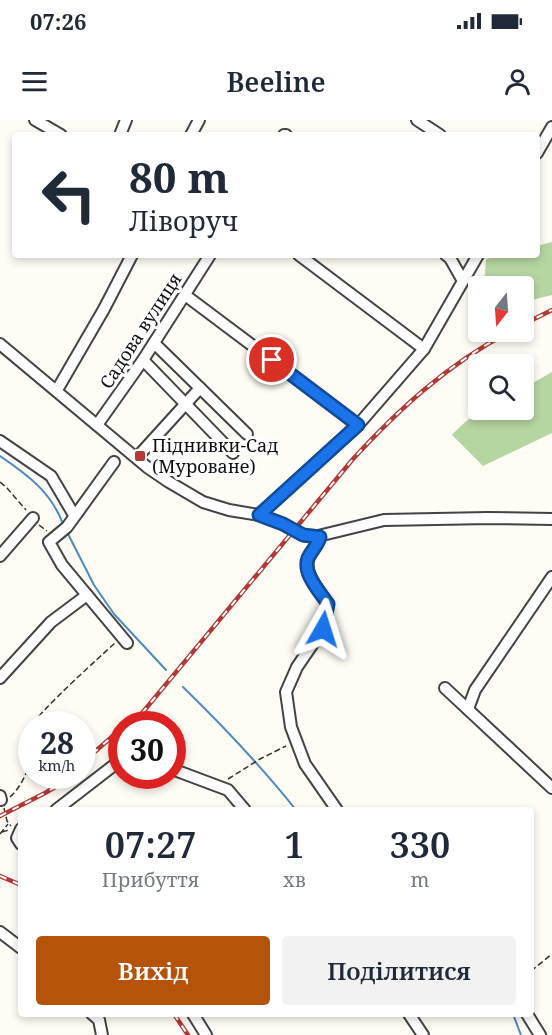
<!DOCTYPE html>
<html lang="uk">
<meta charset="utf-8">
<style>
:root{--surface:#fff;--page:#f2f2f3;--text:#1f2937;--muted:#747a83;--accent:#b45309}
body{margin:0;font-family:"Noto Serif",serif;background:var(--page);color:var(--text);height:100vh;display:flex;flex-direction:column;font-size:22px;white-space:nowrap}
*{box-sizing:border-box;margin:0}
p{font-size:20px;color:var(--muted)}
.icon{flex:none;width:33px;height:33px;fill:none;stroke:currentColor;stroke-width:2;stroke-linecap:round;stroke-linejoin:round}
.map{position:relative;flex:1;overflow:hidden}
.panel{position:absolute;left:18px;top:687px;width:516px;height:210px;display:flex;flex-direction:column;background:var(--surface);border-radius:6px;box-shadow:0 3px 9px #0003}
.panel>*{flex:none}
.guide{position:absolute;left:12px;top:12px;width:528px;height:126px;border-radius:6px;box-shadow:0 3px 9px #0003;background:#fff;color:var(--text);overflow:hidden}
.needle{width:39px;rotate:197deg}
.tools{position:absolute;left:468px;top:156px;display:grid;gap:12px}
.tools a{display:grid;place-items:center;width:66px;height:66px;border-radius:6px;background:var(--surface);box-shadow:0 3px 9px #0003;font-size:30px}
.speed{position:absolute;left:18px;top:591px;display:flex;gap:12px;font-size:30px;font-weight:700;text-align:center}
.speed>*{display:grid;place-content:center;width:78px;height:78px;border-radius:50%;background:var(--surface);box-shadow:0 3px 9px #0003;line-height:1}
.speed small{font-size:15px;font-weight:400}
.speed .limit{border:9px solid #d22;background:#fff;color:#111}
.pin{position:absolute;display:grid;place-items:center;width:51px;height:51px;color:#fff;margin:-26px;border:3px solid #fff;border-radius:50%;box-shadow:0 2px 6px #0007}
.me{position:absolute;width:66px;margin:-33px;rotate:6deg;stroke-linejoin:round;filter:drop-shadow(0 0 4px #0008)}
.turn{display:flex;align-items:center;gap:21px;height:126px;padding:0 18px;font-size:27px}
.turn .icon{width:78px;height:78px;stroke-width:2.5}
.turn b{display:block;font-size:42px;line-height:51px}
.eta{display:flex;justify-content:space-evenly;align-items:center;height:102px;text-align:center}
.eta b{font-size:36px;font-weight:600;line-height:42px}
.primary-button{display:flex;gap:12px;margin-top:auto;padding:12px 18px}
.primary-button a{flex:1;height:69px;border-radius:6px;background:var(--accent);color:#fff;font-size:24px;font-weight:600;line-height:69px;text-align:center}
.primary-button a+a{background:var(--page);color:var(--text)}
.status{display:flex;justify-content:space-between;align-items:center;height:42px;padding:0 30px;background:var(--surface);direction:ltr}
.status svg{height:16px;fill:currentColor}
header{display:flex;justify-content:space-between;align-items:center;height:78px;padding:0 18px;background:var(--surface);font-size:27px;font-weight:600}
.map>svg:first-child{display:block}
</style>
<div class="status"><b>07:26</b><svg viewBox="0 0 49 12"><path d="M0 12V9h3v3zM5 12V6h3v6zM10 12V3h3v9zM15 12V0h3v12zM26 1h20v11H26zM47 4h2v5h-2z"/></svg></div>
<header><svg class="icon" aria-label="menu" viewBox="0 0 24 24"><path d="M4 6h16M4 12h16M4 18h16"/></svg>Beeline<svg class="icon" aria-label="person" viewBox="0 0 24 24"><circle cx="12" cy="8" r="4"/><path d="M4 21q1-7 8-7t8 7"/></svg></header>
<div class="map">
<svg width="552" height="915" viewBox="0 0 552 915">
<rect width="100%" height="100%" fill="#fefcf4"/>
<g fill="#b5d5a1">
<path d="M552 122V175L524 182V166H484L486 139 502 135H537V126Z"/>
<path d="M552 252V313L483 346 452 315C477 287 488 290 524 290V268Z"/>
</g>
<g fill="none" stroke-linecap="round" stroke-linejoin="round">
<g stroke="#4d8abf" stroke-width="2">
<path d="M0 336C28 355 51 372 63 404"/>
<path d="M67 412 94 465 114 494 166 550"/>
<path d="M183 567C223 606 261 646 296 690"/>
<path d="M513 894 521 915"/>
</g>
<g stroke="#434343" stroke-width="14">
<g id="minor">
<path d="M35 0 61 15"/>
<path d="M417 0 440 15"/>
<path d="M120 15 126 0"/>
<path d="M191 15 199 0"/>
<path d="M284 15H286"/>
<path d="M537 33 552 7"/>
<path d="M299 135 424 229"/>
<path d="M446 135 450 138 463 161"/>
<path d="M185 175 358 305"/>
<path d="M154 223 247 314"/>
<path d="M0 224 147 347 169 362 203 382 229 390 259 395 283 404 303 415 314 417 384 400 488 398 552 399"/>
<path d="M143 240 233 333"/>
<path d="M57 270 104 189 132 135"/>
<path d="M97 305 143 240 210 135"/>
<path d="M0 321 51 356 74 395"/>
<path d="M141 333 200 268"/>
<path d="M114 342 67 407 49 422 62 445 127 523"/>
<path d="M259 395 358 305 424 229 478 135"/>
<path d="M320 417C318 425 312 430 309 437 302 453 320 471 328 484L323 509 297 547 286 572 291 607 305 644 337 690"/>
<path d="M0 436 33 398"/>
<path d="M0 558 51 502 87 475"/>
<path d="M445 568 552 668"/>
<path d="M468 589 475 570 552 457"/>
<path d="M172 649 228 670 245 690"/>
<path d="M0 676 1 680"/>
<path d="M56 690 122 639"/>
<path d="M21 709 17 718 21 724"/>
<path d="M0 812 21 828"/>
<path d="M92 894 99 900 102 915"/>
<path d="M193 894 206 915"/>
<path d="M409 894 423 915"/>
<path d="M527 894 540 915"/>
</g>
</g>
<g stroke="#323232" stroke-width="1.5" stroke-dasharray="6 3" stroke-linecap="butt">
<path d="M0 362 7 368 26 390"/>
<path d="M39 405 47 411"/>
<path d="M34 604C36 594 103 534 115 523"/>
<path d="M228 659 260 639 286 626"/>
<path d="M10 677C23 665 30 647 32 630"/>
<path d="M4 688 7 701 11 706"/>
<path d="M2 712 9 710"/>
<path d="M0 714 8 704"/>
<path d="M531 851 552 834"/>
</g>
<use href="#minor" stroke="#fff" stroke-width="10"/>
<g stroke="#b23836" stroke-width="4.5">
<g id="rail">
<path d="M524 204 552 190"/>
<path d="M133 604 353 339C400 288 447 245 509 212"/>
<path d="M82 643 122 608"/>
<path d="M0 696 45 673 74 656"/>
<path d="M0 756 21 765"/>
<path d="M174 894 188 915"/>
</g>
</g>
<use href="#rail" stroke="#fff" stroke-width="2" stroke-dasharray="7" stroke-linecap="butt"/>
</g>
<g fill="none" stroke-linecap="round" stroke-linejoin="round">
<g stroke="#114b97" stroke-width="15">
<path id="route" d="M272 240 358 305 259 395 283 404 303 415 320 417C318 425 312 430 308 438 302 453 320 472 328 484L323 509"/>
</g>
<use href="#route" stroke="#1a73e8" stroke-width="10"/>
</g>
<rect fill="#b23836" stroke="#fff" stroke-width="2" x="134" y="330" width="12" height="12" rx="3"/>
<g text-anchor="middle" stroke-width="6" stroke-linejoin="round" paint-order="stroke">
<g font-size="18" fill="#101010" stroke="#fff">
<text transform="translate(141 211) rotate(-57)" y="6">Садова вулиця</text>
</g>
<g font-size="18" fill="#101010" stroke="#fff" text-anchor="start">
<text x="152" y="332">Піднивки-Сад<tspan x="152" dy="21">(Муроване)</tspan></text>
</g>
</g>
</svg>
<div class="tools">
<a><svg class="needle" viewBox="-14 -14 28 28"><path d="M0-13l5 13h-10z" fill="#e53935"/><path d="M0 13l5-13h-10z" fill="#747a83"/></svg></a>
<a><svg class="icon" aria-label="search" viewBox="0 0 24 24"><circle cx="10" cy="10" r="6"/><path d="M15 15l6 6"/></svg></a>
</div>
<div class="speed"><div>28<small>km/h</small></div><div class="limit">30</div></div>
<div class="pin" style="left:272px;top:240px;background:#d93025"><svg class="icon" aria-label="arrive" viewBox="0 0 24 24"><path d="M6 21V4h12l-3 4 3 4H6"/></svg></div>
<svg class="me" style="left:323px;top:509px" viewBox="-20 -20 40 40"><path d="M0-17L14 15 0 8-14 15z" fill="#1a73e8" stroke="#fff" stroke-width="4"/></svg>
<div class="guide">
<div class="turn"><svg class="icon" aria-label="left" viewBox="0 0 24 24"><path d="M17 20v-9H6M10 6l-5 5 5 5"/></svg><div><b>80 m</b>Ліворуч</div></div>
</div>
<section class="panel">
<div class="eta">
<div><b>07:27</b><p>Прибуття</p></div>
<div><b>1</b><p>хв</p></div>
<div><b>330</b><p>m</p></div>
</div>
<div class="primary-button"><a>Вихід</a><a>Поділитися</a></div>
</section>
</div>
